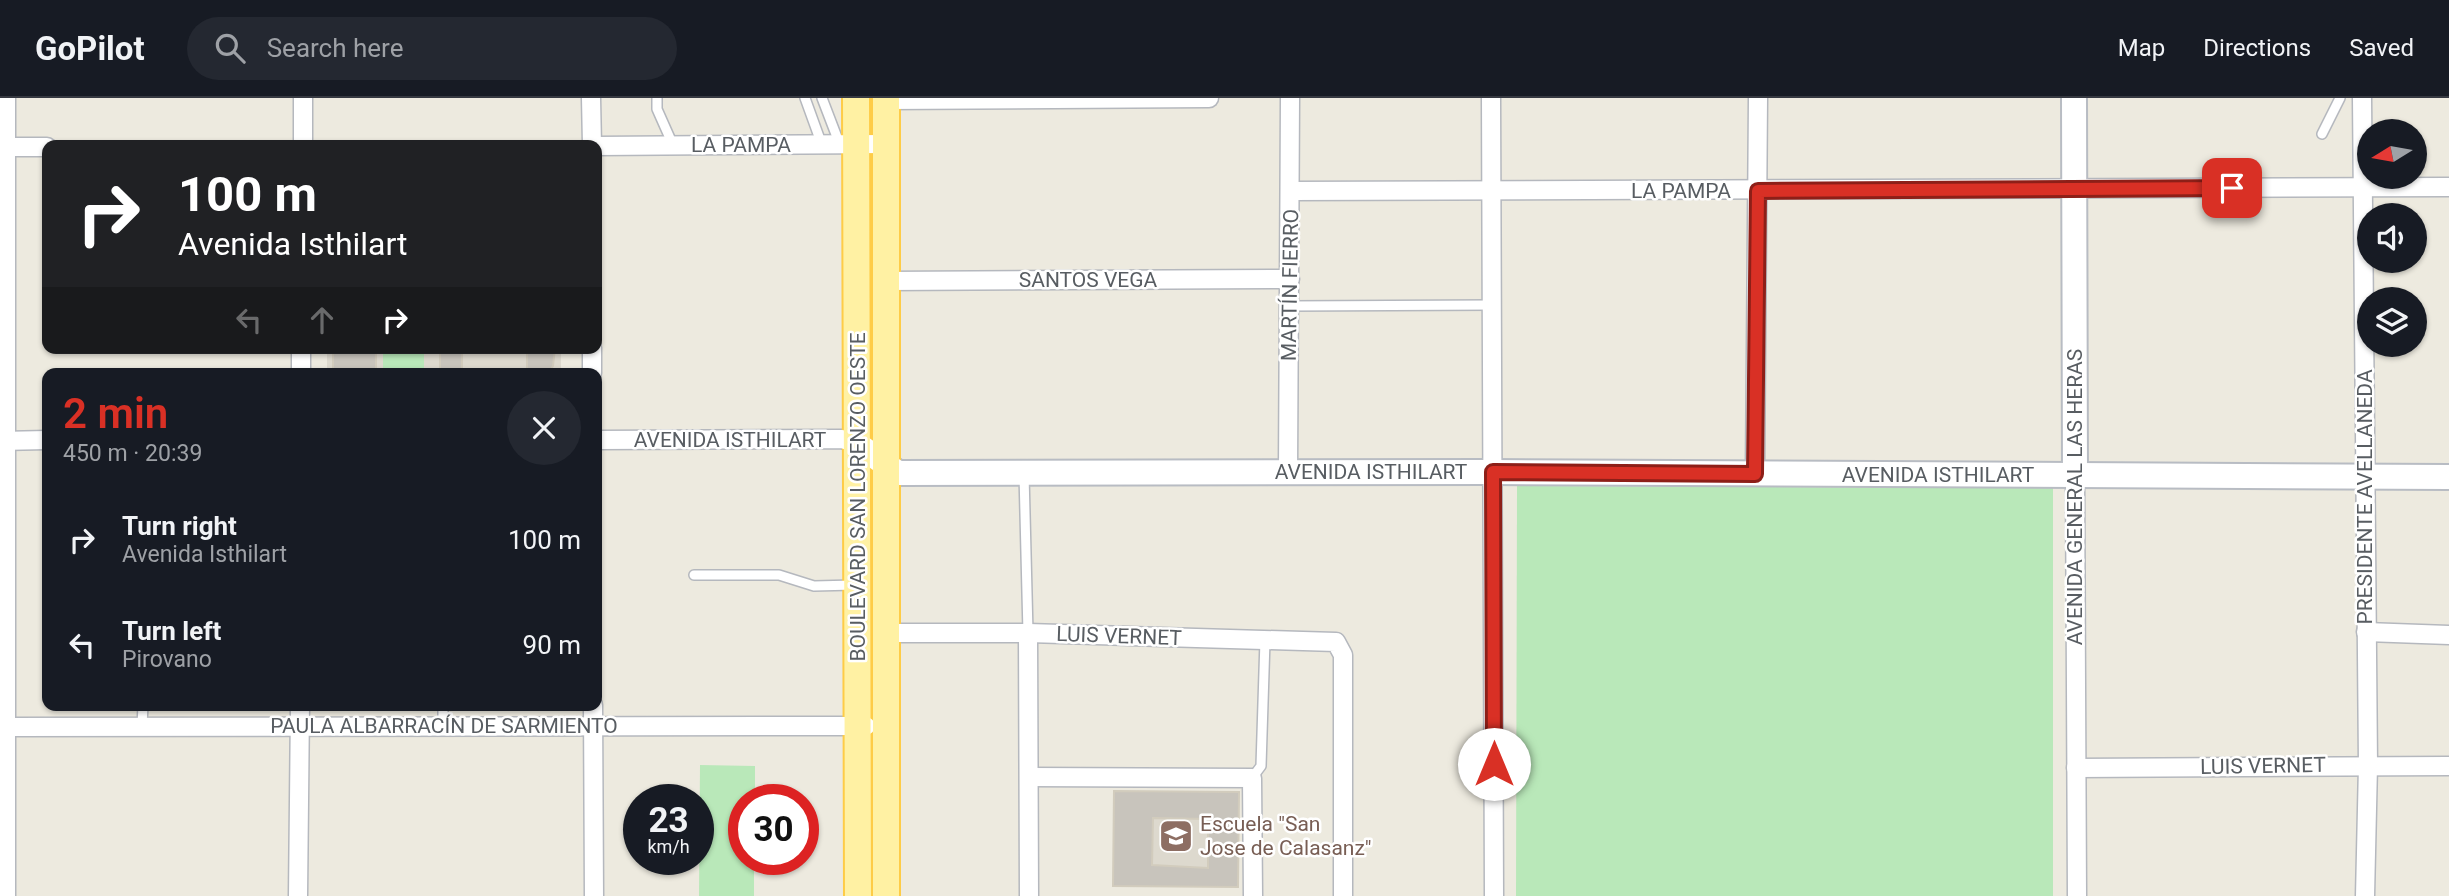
<!DOCTYPE html>
<meta charset="utf-8">
<style>
:root{--surface:#171b24;--page:#242831;--text:#f1f3f6;--muted:#9ea1a6;--line:#363941;--accent:#d93025}
body{margin:0;font-family:Roboto,sans-serif;background:var(--page);color:var(--text);height:100vh;display:flex;flex-direction:column;font-size:26px;white-space:nowrap}
*{box-sizing:border-box;margin:0}
p{font-size:23px;color:var(--muted)}
.icon{flex:none;width:38px;height:38px;fill:none;stroke:currentColor;stroke-width:2;stroke-linecap:round;stroke-linejoin:round}
.map{position:relative;flex:1;overflow:hidden}
.panel{position:absolute;left:42px;top:270px;width:560px;height:343px;display:flex;flex-direction:column;background:var(--surface);border-radius:14px;box-shadow:0 2px 5px #0004}
.panel>*{flex:none}
.top-card{position:absolute;left:42px;top:42px;width:560px;height:214px;border-radius:14px;box-shadow:0 2px 5px #0004;background:#202124;color:#fff;overflow:hidden}
.needle{width:46px;rotate:259deg}
.fabs{position:absolute;left:2357px;top:21px;display:grid;gap:14px}
.fabs a{display:grid;place-items:center;width:70px;height:70px;border-radius:50%;background:var(--surface);box-shadow:0 2px 5px #0004;font-size:35px}
.speed{position:absolute;left:623px;top:686px;display:flex;gap:14px;font-size:35px;font-weight:700;text-align:center}
.speed>*{display:grid;place-content:center;width:91px;height:91px;border-radius:50%;background:var(--surface);box-shadow:0 2px 5px #0004;line-height:1}
.speed small{font-size:18px;font-weight:400}
.speed .limit{border:10px solid #d22;background:#fff;color:#111}
.pin{position:absolute;display:grid;place-items:center;width:60px;height:60px;color:#fff;margin:-30px;border-radius:14px;box-shadow:0 4px 10px #0006}
.me{position:absolute;width:77px;margin:-38px;rotate:0deg;stroke-linejoin:round;filter:drop-shadow(0 0 5px #0008)}
.turn{display:flex;align-items:center;gap:24px;height:147px;padding:0 21px;font-size:32px}
.turn .icon{width:91px;height:91px;stroke-width:2.5}
.turn b{display:block;font-size:49px;line-height:60px}
.lanes{display:flex;align-items:center;height:66px;padding:0 21px;background:#0003;justify-content:center;gap:35px;direction:ltr}
.lanes .off{opacity:.35}
.round{display:grid;place-items:center;flex:none;width:74px;height:74px;border-radius:37px;background:var(--page)}
.overview{display:flex;align-items:center;justify-content:space-between;height:119px;padding:0 21px}
h1{font-size:42px;font-weight:600;line-height:52px;color:var(--accent)}
ul{padding:0;list-style:none}
li{display:flex;align-items:center;gap:21px;height:105px;padding:0 21px}
li div{flex:1}
li b{display:block;font-size:26px}
li em{font-style:normal}
header{display:flex;align-items:center;gap:42px;box-sizing:border-box;height:98px;padding:0 35px;background:var(--surface);border-bottom:2px solid var(--line)}
header strong{font-size:33px}
nav{display:flex;gap:38px;margin-inline-start:auto;font-size:24px}
.search{width:490px;height:63px;background:var(--page);display:flex;align-items:center;gap:18px;box-sizing:border-box;padding:0 24px;border-radius:38px;color:var(--muted);font-size:26px}
.map>svg:first-child{display:block}
</style>
<header>
<strong>GoPilot</strong>
<div class="search"><svg class="icon" aria-label="search" viewBox="0 0 24 24"><circle cx="10" cy="10" r="6"/><path d="M15 15l6 6"/></svg>Search here</div>
<nav><a>Map</a><a>Directions</a><a>Saved</a></nav>
</header>
<div class="map">
<svg width="2449" height="798" viewBox="0 0 2449 798">
<rect width="100%" height="100%" fill="#edeadf"/>
<g fill="#ddd9ce">
<rect x="327" y="250" width="234" height="25"/>
<path d="M1114 693 1239 694 1238 789 1113 788Z"/>
</g>
<g fill="#b9e8b9">
<rect x="383" y="250" width="41" height="22"/>
<path d="M1517 388 2053 390V798H1516Z"/>
<path d="M700 667 755 668V702H744V761H754V798H699Z"/>
</g>
<g fill="#c8c4bc" stroke="#d2ccbd" stroke-width="2" fill-rule="evenodd">
<rect x="333" y="250" width="43" height="25"/>
<rect x="440" y="250" width="22" height="25"/>
<path d="M527 250H555L553 268 549 275H527Z"/>
<path d="M1114 693 1239 694 1238 789 1113 788ZM1153 720 1208 721V770L1152 767Z"/>
</g>
<g fill="none" stroke-linecap="round" stroke-linejoin="round">
<g stroke="#b5b8be" stroke-width="12">
<g id="lane">
<path d="M657 0V11L673 47"/>
<path d="M805 0 822 47"/>
<path d="M822 0 840 47"/>
<path d="M2322 36 2340 0"/>
<path d="M1290 208 1492 207"/>
<path d="M1024 376 1028 535"/>
<path d="M694 477H779L814 488 854 487"/>
<path d="M443 607V628"/>
<path d="M142 628 143 607"/>
<path d="M1252 680 1261 668 1265 542"/>
</g>
</g>
<g stroke="#b5b8be" stroke-width="21">
<g id="street">
<path d="M303 0V47"/>
<path d="M591 0 592 47"/>
<path d="M1491 0 1494 798"/>
<path d="M2362 0 2368 667 2365 798"/>
<path d="M886 2 1209 0"/>
<path d="M597 48 886 46"/>
<path d="M0 49H47"/>
<path d="M1291 93 2449 89"/>
<path d="M886 183 1290 181"/>
<path d="M592 250V275"/>
<path d="M301 275V250"/>
<path d="M597 342 842 341 857 346"/>
<path d="M0 343 47 342"/>
<path d="M1288 374 1290 0"/>
<path d="M1755 376 1758 0"/>
<path d="M2075 378 2077 798"/>
<path d="M2366 534 2449 537"/>
<path d="M887 535H1028L1336 544 1343 557V798"/>
<path d="M1028 535 1029 798"/>
<path d="M593 607 594 798"/>
<path d="M0 629 866 628"/>
<path d="M2076 670 2449 668"/>
<path d="M1030 679 1252 680 1253 798"/>
<path d="M6 798V0"/>
<path d="M298 798 300 607"/>
</g>
</g>
<g stroke="#b8bcc3" stroke-width="28">
<g id="secondary">
<path d="M2074 0 2075 378"/>
<path d="M857 346 898 375 1493 374 2449 379"/>
</g>
</g>
<g stroke="#fecc47" stroke-width="30">
<g id="primary">
<path d="M856 0 858 798"/>
<path d="M886 0V798"/>
</g>
</g>
<use href="#lane" stroke="#fff" stroke-width="9"/>
<use href="#street" stroke="#fff" stroke-width="18"/>
<use href="#secondary" stroke="#fff" stroke-width="24"/>
<use href="#primary" stroke="#fff1a3" stroke-width="26"/>
</g>
<g fill="none" stroke-linecap="round" stroke-linejoin="round">
<g stroke="#8d1f18" stroke-width="18">
<path id="route" d="M1494 666 1493 374 1755 376 1758 93 2232 90"/>
</g>
<use href="#route" stroke="#d93025" stroke-width="12"/>
</g>
<defs>
<g id="school-square" transform="scale(1.75)"><rect x="-9" y="-9" width="18" height="18" rx="4" fill="#8d6e63" stroke="#fff"/><path d="M0-5L7-2L0 1L-7-2ZM-4 1L0 2.5L4 1V4Q0 6-4 4Z" fill="#fff"/></g>
</defs>
<g fill-rule="evenodd">
<use href="#school-square" x="1176" y="738"/>
</g>
<g text-anchor="middle" stroke-width="5" stroke-linejoin="round" paint-order="stroke">
<g font-size="21" fill="#585d62" stroke="#fff">
<text x="741" y="54">LA PAMPA</text>
<text x="1681" y="100">LA PAMPA</text>
<text x="1088" y="189">SANTOS VEGA</text>
<text transform="translate(1290 187) rotate(-89)" y="7">MARTÍN FIERRO</text>
<text x="730" y="349">AVENIDA ISTHILART</text>
<text x="1371" y="381">AVENIDA ISTHILART</text>
<text x="1938" y="384">AVENIDA ISTHILART</text>
<text transform="translate(858 399) rotate(-90)" y="7">BOULEVARD SAN LORENZO OESTE</text>
<text transform="translate(2075 399) rotate(-90)" y="7">AVENIDA GENERAL LAS HERAS</text>
<text transform="translate(2365 399) rotate(-90)" y="7">PRESIDENTE AVELLANEDA</text>
<text transform="translate(1119 538) rotate(2)" y="7">LUIS VERNET</text>
<text x="444" y="635">PAULA ALBARRACÍN DE SARMIENTO</text>
<text transform="translate(2263 668) rotate(-1)" y="7">LUIS VERNET</text>
</g>
<g font-size="21" fill="#785e54" stroke="#fff" text-anchor="start">
<text x="1200" y="733">Escuela "San<tspan x="1200" dy="24">Jose de Calasanz"</tspan></text>
</g>
</g>
</svg>
<div class="fabs">
<a><svg class="needle" viewBox="-14 -14 28 28"><path d="M0-13l5 13h-10z" fill="#e53935"/><path d="M0 13l5-13h-10z" fill="#9ea1a6"/></svg></a>
<a><svg class="icon" aria-label="sound" viewBox="0 0 24 24"><path d="M4 9h4l5-4v14l-5-4H4zM17 9q2 3 0 6"/></svg></a>
<a><svg class="icon" aria-label="layers" viewBox="0 0 24 24"><path d="M12 4l9 5-9 5-9-5zM3 14l9 5 9-5"/></svg></a>
</div>
<div class="speed"><div>23<small>km/h</small></div><div class="limit">30</div></div>
<div class="pin" style="left:2232px;top:90px;background:#d93025"><svg class="icon" aria-label="arrive" viewBox="0 0 24 24"><path d="M6 21V4h12l-3 4 3 4H6"/></svg></div>
<svg class="me" style="left:1494px;top:666px" viewBox="-20 -20 40 40"><circle r="19" fill="#fff"/><path d="M0-13L10 11 0 6-10 11z" fill="#d93025"/></svg>
<div class="top-card">
<div class="turn"><svg class="icon" aria-label="right" viewBox="0 0 24 24"><path d="M7 20v-9h11M14 6l5 5-5 5"/></svg><div><b>100 m</b>Avenida Isthilart</div></div>
<div class="lanes"><svg class="icon off" aria-label="left" viewBox="0 0 24 24"><path d="M17 20v-9H6M10 6l-5 5 5 5"/></svg><svg class="icon off" aria-label="ahead" viewBox="0 0 24 24"><path d="M12 20V5M6 11l6-6 6 6"/></svg><svg class="icon" aria-label="right" viewBox="0 0 24 24"><path d="M7 20v-9h11M14 6l5 5-5 5"/></svg></div>
</div>
<section class="panel">
<div class="overview"><div><h1>2 min</h1><p>450 m · 20:39</p></div><a class="round"><svg class="icon" aria-label="close" viewBox="0 0 24 24"><path d="M6 6l12 12M18 6L6 18"/></svg></a></div>
<ul>
<li><svg class="icon" aria-label="right" viewBox="0 0 24 24"><path d="M7 20v-9h11M14 6l5 5-5 5"/></svg><div><b>Turn right</b><p>Avenida Isthilart</p></div><em>100 m</em></li>
<li><svg class="icon" aria-label="left" viewBox="0 0 24 24"><path d="M17 20v-9H6M10 6l-5 5 5 5"/></svg><div><b>Turn left</b><p>Pirovano</p></div><em>90 m</em></li>
</ul>
</section>
</div>
